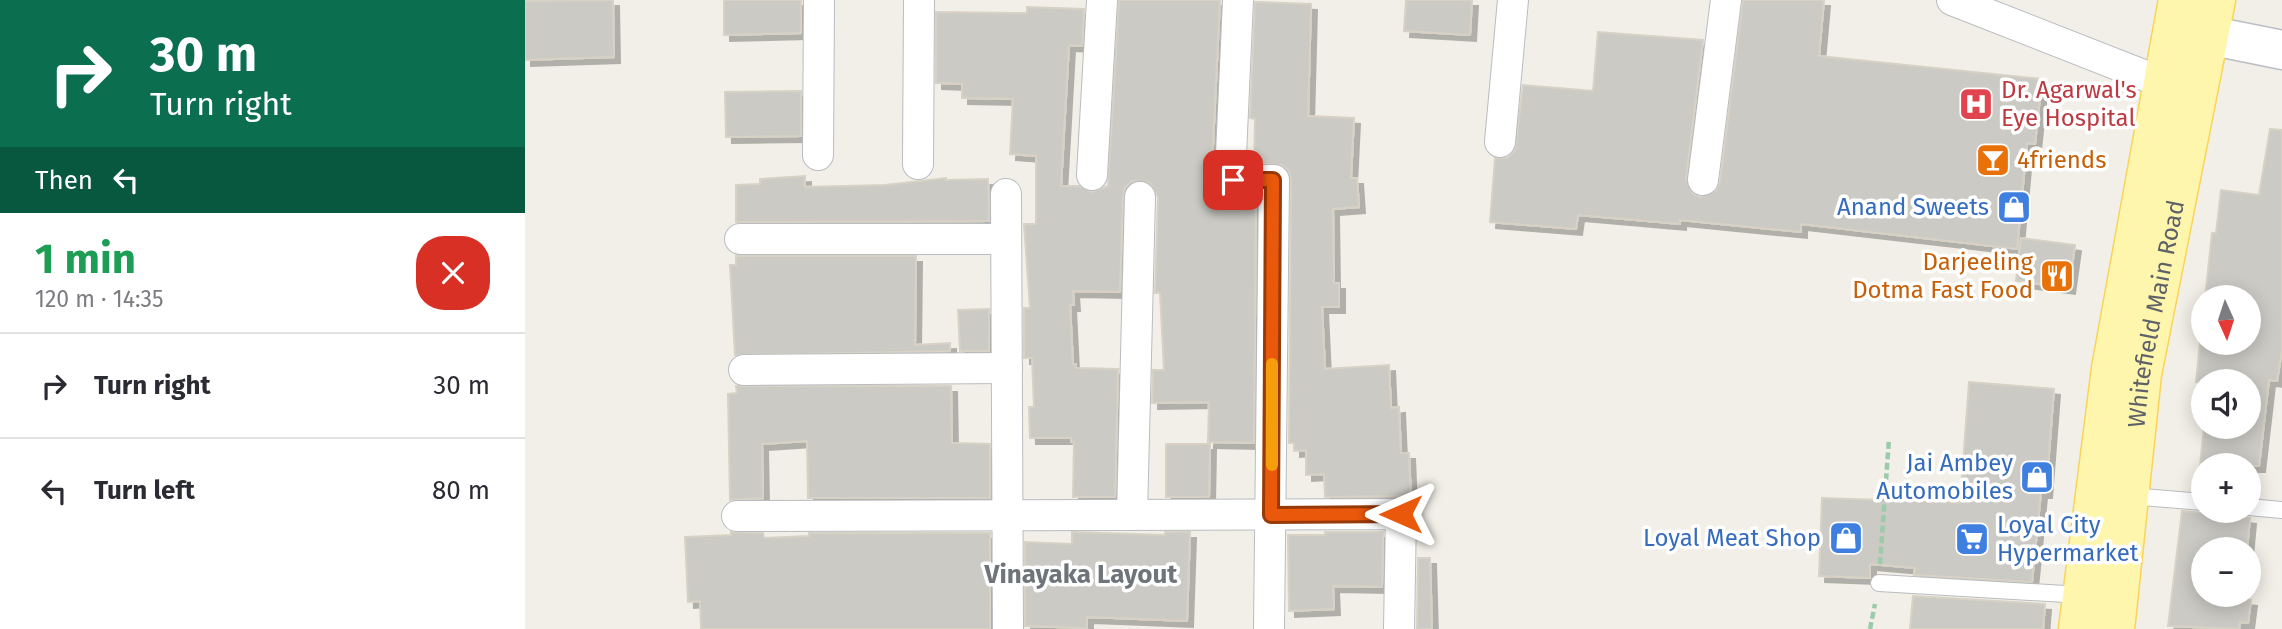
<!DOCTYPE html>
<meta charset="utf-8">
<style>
:root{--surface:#fff;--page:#f7f7f7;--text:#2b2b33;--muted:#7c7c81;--line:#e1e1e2}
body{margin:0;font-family:"Fira Sans",sans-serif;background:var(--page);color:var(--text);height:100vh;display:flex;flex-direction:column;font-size:26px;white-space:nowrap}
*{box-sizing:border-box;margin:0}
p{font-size:23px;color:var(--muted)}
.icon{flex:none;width:38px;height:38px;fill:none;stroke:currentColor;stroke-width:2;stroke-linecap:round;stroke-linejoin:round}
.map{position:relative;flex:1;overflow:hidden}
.details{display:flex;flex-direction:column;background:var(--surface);width:525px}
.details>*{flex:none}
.banner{background:#0b6e4f;color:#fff;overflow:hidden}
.needle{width:46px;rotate:177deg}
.controls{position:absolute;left:1666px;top:285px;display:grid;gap:14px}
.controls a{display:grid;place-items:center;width:70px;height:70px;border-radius:50%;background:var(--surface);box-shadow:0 4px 18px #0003;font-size:35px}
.pin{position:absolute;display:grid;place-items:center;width:60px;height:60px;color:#fff;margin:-30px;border-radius:14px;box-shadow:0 4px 10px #0006}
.me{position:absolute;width:77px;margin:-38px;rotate:270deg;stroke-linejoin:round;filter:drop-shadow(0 0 5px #0008)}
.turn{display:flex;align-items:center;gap:24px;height:147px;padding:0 35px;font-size:32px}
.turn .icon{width:91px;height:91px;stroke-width:2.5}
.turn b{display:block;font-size:49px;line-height:60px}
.then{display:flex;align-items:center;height:66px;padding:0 35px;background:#0003;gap:14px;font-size:26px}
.round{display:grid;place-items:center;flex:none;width:74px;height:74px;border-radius:28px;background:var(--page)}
.head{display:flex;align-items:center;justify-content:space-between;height:119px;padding:0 35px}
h1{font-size:42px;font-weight:700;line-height:52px;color:#1e9e55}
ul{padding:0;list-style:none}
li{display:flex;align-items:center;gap:21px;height:105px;padding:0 35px;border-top:2px solid var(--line)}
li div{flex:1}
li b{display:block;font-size:26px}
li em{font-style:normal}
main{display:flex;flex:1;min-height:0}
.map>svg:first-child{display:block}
</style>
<main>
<section class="details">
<div class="banner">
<div class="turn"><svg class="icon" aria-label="right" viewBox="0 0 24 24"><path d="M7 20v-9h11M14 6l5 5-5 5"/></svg><div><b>30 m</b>Turn right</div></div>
<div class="then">Then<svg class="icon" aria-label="left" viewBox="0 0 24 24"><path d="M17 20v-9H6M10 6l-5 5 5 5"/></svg></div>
</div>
<div class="head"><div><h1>1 min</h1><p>120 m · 14:35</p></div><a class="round" style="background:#d93025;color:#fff"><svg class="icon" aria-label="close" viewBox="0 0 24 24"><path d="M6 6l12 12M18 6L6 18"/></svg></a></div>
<ul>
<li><svg class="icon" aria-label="right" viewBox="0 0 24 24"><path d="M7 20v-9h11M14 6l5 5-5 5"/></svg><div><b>Turn right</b></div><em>30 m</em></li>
<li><svg class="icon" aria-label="left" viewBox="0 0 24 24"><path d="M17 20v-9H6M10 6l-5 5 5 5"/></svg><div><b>Turn left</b></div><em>80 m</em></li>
</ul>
</section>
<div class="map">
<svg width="1757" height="629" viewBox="0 0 1757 629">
<defs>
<filter id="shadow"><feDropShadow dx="6" dy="6" stdDeviation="0" flood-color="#0004"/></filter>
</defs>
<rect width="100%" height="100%" fill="#f1efe7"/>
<g fill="#cccac4" stroke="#d7d2c5" stroke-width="2" filter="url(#shadow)">
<path d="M88 0 89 57 0 60V1Z"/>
<path d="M199 0H276V33L199 35Z"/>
<path d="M594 0H695L687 166 680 172 678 182 687 197 731 198 729 443 683 442 684 402 627 403 628 370H639L635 293H630L633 197 625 183 607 181 600 187 598 197 595 292 548 291 549 305H545L548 364H551V368L593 369 590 497H548L549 442H546V438H505L504 407H509L508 383 507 358H499V308H505L499 224H511V156L485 154 488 99 437 98V84L411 83V12L502 13V7L559 9 557 46 544 45 536 186H554L567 192 583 186Z"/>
<path d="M881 0H947L945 35 879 31Z"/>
<path d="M1218 0H1299L1294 56 1517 79 1510 144 1502 143 1492 249 1276 224V232L1155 220V224L1053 215 1051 229 965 222 970 158H982L990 151 998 85 1068 91 1073 32 1178 40 1161 178 1167 193 1175 197 1191 191 1195 182Z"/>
<path d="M730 2 786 4 783 116 829 118 826 178H832L834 207 808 209 809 283H814V307H797L800 369 864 365 866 408 874 407 876 453H884L886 500 876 496 800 497 799 474 781 475V450L769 451V443H764L766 180 764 171 757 165 729 163 730 119 725 118Z"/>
<path d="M276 91V136L201 137 200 92Z"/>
<path d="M1745 129 1757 130V350L1752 381 1744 380 1734 466H1675L1679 427H1724V382H1671L1675 343H1724V298H1680L1687 233H1691L1696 190 1734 195Z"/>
<path d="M280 176V187L360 185 421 178V180L463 179 464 221 211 222V185L235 184V179Z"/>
<path d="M1496 238 1550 245 1544 288 1491 281Z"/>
<path d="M211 256H391L390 345 425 343V351L210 355 205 265H211Z"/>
<path d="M464 309V351H435L433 310Z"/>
<path d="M1444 382 1529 389 1521 492H1516L1507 582 1389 575 1390 568 1345 564V578L1294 576 1297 498 1387 501V498L1435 503Z"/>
<path d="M211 386H426L427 443 465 444V498H283L282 441 237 444 238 498 205 500 203 394 212 393Z"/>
<path d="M641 444H685L684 497H641Z"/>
<path d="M1657 511 1725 518 1722 550H1678V595L1726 600 1723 623 1715 622 1714 629 1643 626Z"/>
<path d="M206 532 238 533 239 538 284 536V533H465V629H176L175 601 163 602 160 537 206 535Z"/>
<path d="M547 532 640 535V532H665L662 621 562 617V628L500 626V542L547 544Z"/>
<path d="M800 532H858L857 587 808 586 809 609 764 611 763 535H800Z"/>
<path d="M893 558H905L907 629H892Z"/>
<path d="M1388 596 1520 604 1518 629H1385Z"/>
</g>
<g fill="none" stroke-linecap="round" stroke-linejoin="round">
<g stroke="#b9bcc1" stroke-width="18">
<g id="lane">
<path d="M1605 496 1678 502"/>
<path d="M1724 507 1757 510"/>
<path d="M1354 583 1557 595"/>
</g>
</g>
<g stroke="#b9bcc1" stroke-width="32">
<g id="street">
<path d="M1427 0 1636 82"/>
<path d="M975 142 988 0"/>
<path d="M293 155 294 0"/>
<path d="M706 155 713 0"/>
<path d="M393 164 394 0"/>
<path d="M567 175 577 0"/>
<path d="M1178 180 1201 0"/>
<path d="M695 181 749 180 744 629"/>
<path d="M481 194 483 629"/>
<path d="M215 239H481"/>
<path d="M219 370 482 368"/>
<path d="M607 515 615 197"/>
<path d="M212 516 876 514 874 629"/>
</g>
</g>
<g stroke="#babdc3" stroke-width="41">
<path id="secondary" d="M1683 35 1757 50"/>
</g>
<g stroke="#fad457" stroke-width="41">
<g id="primary">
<path d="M1553 629 1586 369 1653 0"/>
<path id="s1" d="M1590 629 1617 374 1691 0"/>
</g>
</g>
<g stroke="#9bcbab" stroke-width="4.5" stroke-dasharray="7 3.5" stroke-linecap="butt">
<path d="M1355 564 1364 439"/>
<path d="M1345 629 1350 604"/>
</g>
<use href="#lane" stroke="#fff" stroke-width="16"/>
<use href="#street" stroke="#fff" stroke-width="30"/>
<use href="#secondary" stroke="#fff" stroke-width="38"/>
<use href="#primary" stroke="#fff6ae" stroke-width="38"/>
</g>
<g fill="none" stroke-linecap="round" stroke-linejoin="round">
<g stroke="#983908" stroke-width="18">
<path id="route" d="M708 180H748L746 515 876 514"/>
</g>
<use href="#route" stroke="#ea580c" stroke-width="12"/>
<path stroke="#f59e0b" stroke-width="12" d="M747 465V364"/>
</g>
<defs>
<g id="hospital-square" transform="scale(1.75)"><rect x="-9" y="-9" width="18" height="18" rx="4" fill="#e0444e" stroke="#fff"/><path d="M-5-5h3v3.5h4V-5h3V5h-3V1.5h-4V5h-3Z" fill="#fff"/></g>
<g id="bar-square" transform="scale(1.75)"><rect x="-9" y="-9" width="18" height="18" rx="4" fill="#e8710a" stroke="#fff"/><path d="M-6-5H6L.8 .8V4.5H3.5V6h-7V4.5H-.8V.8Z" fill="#fff"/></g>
<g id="shop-square" transform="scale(1.75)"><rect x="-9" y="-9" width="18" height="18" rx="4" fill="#3f7fe0" stroke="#fff"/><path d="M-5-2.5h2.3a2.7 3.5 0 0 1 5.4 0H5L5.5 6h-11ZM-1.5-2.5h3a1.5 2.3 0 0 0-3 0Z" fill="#fff"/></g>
<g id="restaurant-square" transform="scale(1.75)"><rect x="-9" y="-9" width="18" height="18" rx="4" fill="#e8710a" stroke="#fff"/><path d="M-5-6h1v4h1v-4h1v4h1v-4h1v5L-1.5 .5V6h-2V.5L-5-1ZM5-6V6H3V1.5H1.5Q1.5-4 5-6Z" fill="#fff"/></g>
<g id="supermarket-square" transform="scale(1.75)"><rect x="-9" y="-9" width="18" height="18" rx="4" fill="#3f7fe0" stroke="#fff"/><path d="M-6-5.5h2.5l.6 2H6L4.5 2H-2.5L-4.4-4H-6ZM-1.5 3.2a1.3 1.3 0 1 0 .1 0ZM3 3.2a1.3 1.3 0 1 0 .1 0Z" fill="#fff"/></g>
</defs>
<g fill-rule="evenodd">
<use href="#hospital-square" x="1451" y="104"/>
<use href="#bar-square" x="1468" y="160"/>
<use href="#shop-square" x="1489" y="207"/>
<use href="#restaurant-square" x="1532" y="276"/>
<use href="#shop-square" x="1512" y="477"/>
<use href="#shop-square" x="1321" y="538"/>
<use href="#supermarket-square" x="1447" y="539"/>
</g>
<g text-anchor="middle" stroke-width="7" stroke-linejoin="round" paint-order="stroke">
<g font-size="24" fill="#be3a42" stroke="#fff" text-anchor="start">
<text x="1476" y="98">Dr. Agarwal's<tspan x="1476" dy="28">Eye Hospital</tspan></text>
</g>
<g font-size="24" fill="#c56008" stroke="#fff" text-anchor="start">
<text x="1492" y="168">4friends</text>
<text x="1508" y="270" text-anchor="end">Darjeeling<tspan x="1508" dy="28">Dotma Fast Food</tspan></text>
</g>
<g font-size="24" fill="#366cbe" stroke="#fff" text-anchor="end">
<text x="1464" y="215">Anand Sweets</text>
<text x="1488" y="471">Jai Ambey<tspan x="1488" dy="28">Automobiles</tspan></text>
<text x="1472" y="533" text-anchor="start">Loyal City<tspan x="1472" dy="28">Hypermarket</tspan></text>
<text x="1296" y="546">Loyal Meat Shop</text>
</g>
<g font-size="24" fill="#5e6268" stroke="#fff">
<text dy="8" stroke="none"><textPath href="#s1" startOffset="318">Whitefield Main Road</textPath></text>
</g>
<g font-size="26" font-weight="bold" fill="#6f747a" stroke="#fff">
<text x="556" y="583">Vinayaka Layout</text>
</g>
</g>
</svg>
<div class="controls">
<a><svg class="needle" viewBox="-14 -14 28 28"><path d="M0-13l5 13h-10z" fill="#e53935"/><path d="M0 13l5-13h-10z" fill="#7c7c81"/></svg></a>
<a><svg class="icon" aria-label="sound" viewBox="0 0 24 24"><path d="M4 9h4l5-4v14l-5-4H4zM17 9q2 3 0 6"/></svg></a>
<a>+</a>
<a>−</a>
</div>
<div class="pin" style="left:708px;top:180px;background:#d93025"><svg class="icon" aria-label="arrive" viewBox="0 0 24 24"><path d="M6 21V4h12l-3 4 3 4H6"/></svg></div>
<svg class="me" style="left:876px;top:514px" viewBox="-20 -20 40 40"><path d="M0-17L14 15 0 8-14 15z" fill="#ea580c" stroke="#fff" stroke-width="4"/></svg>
</div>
</main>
